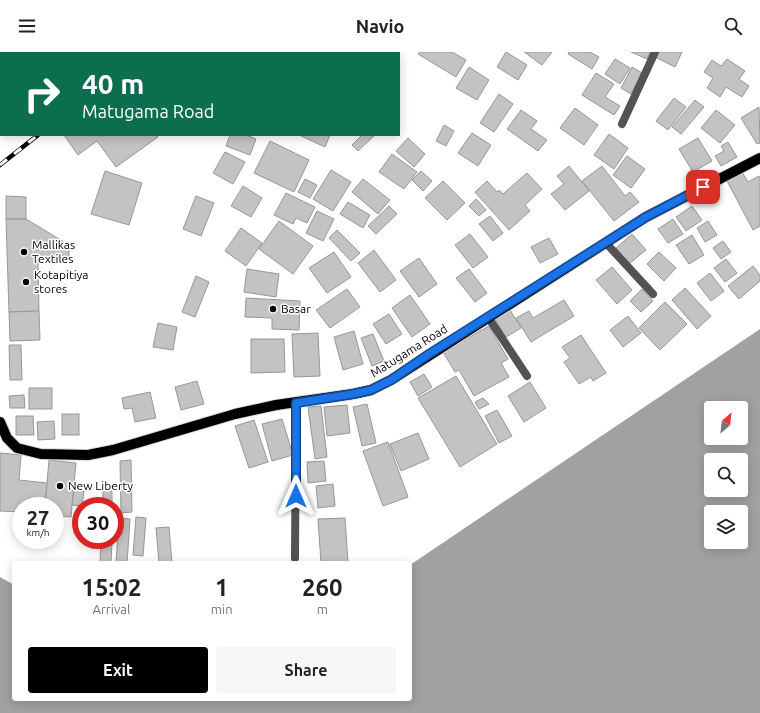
<!DOCTYPE html>
<style>
:root{--surface:#fff;--page:#f6f6f6;--text:#222;--muted:#767676;--accent:#000}
body{margin:0;font-family:Ubuntu,sans-serif;background:var(--page);color:var(--text);height:100vh;display:flex;flex-direction:column;font-size:15px;white-space:nowrap}
*{box-sizing:border-box;margin:0}
p{font-size:13px;color:var(--muted)}
.icon{flex:none;width:22px;height:22px;fill:none;stroke:currentColor;stroke-width:2;stroke-linecap:round;stroke-linejoin:round}
.map{position:relative;flex:1;overflow:hidden}
.side{position:absolute;left:12px;top:509px;width:400px;height:140px;display:flex;flex-direction:column;background:var(--surface);border-radius:4px;box-shadow:0 2px 10px #0003}
.side>*{flex:none}
.banner{position:absolute;left:0px;top:0px;width:400px;height:84px;box-shadow:0 2px 10px #0003;background:#0b6e4f;color:#fff;overflow:hidden}
.needle{width:26px;rotate:28deg}
.buttons{position:absolute;left:704px;top:349px;display:grid;gap:8px}
.buttons a{display:grid;place-items:center;width:44px;height:44px;border-radius:4px;background:var(--surface);box-shadow:0 2px 10px #0003;font-size:20px}
.speed{position:absolute;left:12px;top:445px;display:flex;gap:8px;font-size:20px;font-weight:700;text-align:center}
.speed>*{display:grid;place-content:center;width:52px;height:52px;border-radius:50%;background:var(--surface);box-shadow:0 2px 10px #0003;line-height:1}
.speed small{font-size:10px;font-weight:400}
.speed .limit{border:6px solid #d22;background:#fff;color:#111}
.pin{position:absolute;display:grid;place-items:center;width:34px;height:34px;color:#fff;margin:-17px;border-radius:8px;box-shadow:0 2px 6px #0006}
.me{position:absolute;width:44px;margin:-22px;rotate:0deg;stroke-linejoin:round;filter:drop-shadow(0 0 3px #0008)}
.turn{display:flex;align-items:center;gap:14px;height:84px;padding:0 16px;font-size:18px}
.turn .icon{width:52px;height:52px;stroke-width:2.5}
.turn b{display:block;font-size:28px;line-height:34px}
.eta{display:flex;justify-content:space-evenly;align-items:center;height:68px;text-align:center}
.eta b{font-size:24px;font-weight:700;line-height:28px}
.action{display:flex;gap:8px;margin-top:auto;padding:8px 16px}
.action a{flex:1;height:46px;border-radius:4px;background:var(--accent);color:#fff;font-size:16px;font-weight:700;line-height:46px;text-align:center}
.action a+a{background:var(--page);color:var(--text)}
header{display:flex;justify-content:space-between;align-items:center;height:52px;padding:0 16px;background:var(--surface);font-size:18px;font-weight:700}
.map>svg:first-child{display:block}
</style>
<header><svg class="icon" aria-label="menu" viewBox="0 0 24 24"><path d="M4 6h16M4 12h16M4 18h16"/></svg>Navio<svg class="icon" aria-label="search" viewBox="0 0 24 24"><circle cx="10" cy="10" r="6"/><path d="M15 15l6 6"/></svg></header>
<div class="map">
<svg width="760" height="661" viewBox="0 0 760 661">
<rect width="100%" height="100%" fill="#fff"/>
<path fill="#a1a1a1" fill-rule="evenodd" d="M760 277V661H0V525L14 533V647H410V513ZM711 356H741V386H711ZM711 408H741V438H711ZM711 460H741V490H711Z"/>
<g fill="#c3c3c3" stroke="#979797">
<path d="M420 0H452L466 8 456 25 418 2Z"/>
<path d="M506 0 527 13 518 28 497 15Z"/>
<path d="M524 0H552L542 13Z"/>
<path d="M569 0H590L599 5 592 17 568 2Z"/>
<path d="M631 0H650L647 7Z"/>
<path d="M657 0H682L675 15 655 5Z"/>
<path d="M615 7 630 16 620 32 605 22Z"/>
<path d="M727 7 745 19 739 27 749 34 742 45 726 35 720 45 707 36 713 26 704 20 712 8 721 14Z"/>
<path d="M469 15 489 28 477 48 456 36Z"/>
<path d="M632 15 642 21 631 42 621 36Z"/>
<path d="M596 21 614 32 605 45 620 54 614 63 582 43Z"/>
<path d="M499 42 513 52 494 80 480 71Z"/>
<path d="M674 46 686 55 668 78 656 69Z"/>
<path d="M695 48 704 55 681 82 672 75Z"/>
<path d="M759 55 760 91 757 92 741 66Z"/>
<path d="M575 56 598 73 584 93 560 76Z"/>
<path d="M521 58 537 69 531 77 547 88 538 99 507 77Z"/>
<path d="M716 58 735 73 720 91 701 76Z"/>
<path d="M444 73 454 79 446 94 436 89Z"/>
<path d="M472 81 491 93 478 114 458 101Z"/>
<path d="M609 82 628 96 614 117 594 103Z"/>
<path d="M64 83H156L158 85 116 115 97 89 78 103Z"/>
<path d="M230 83H246L256 87 250 103 226 94Z"/>
<path d="M302 83H330L325 95 301 84Z"/>
<path d="M362 83H375L358 99 352 93Z"/>
<path d="M408 86 425 102 414 115 396 99Z"/>
<path d="M698 86 712 109 693 120 679 97Z"/>
<path d="M270 89 309 108 294 140 254 121Z"/>
<path d="M728 90 737 105 721 114 715 104 724 99 721 94Z"/>
<path d="M225 100 245 110 233 132 213 121Z"/>
<path d="M392 102 417 120 404 137 379 120Z"/>
<path d="M627 104 645 117 631 136 613 123Z"/>
<path d="M569 114 589 139 565 158 551 142 564 132 557 124Z"/>
<path d="M602 114 625 144 630 140 639 150 614 169 582 129Z"/>
<path d="M331 118 351 130 333 159 313 147Z"/>
<path d="M105 119 142 131 129 173 91 162Z"/>
<path d="M421 119 432 129 423 139 412 128Z"/>
<path d="M742 120 748 130 759 124 760 126V174L753 178 727 129Z"/>
<path d="M527 121 542 137 525 153 530 159 509 178 475 140 487 129 497 140 499 138 503 142Z"/>
<path d="M305 127 317 133 310 146 298 140Z"/>
<path d="M363 127 390 148 378 162 352 140Z"/>
<path d="M443 129 465 151 447 168 425 146Z"/>
<path d="M243 134 262 146 251 165 231 154Z"/>
<path d="M286 141 315 155 307 171 296 166 293 172 274 163Z"/>
<path d="M6 144 26 145V167H6Z"/>
<path d="M196 144 214 151 201 184 183 177Z"/>
<path d="M476 147 486 158 479 164 469 154Z"/>
<path d="M348 150 370 163 363 176 340 162Z"/>
<path d="M389 154 397 162 376 182 368 174Z"/>
<path d="M692 154 702 168 686 179 676 165Z"/>
<path d="M317 159 334 167 323 189 306 181Z"/>
<path d="M490 164 503 181 493 189 479 172Z"/>
<path d="M6 167H26L69 193V209H38L39 259 9 260Z"/>
<path d="M673 167 683 182 668 191 658 177Z"/>
<path d="M279 169 313 194 293 222 259 197Z"/>
<path d="M708 169 717 183 705 190 697 176Z"/>
<path d="M241 176 262 191 246 214 225 199Z"/>
<path d="M337 178 360 201 351 209 329 186Z"/>
<path d="M470 182 488 205 473 216 455 193Z"/>
<path d="M632 182 646 198 629 212 616 196Z"/>
<path d="M692 183 704 203 689 212 676 193Z"/>
<path d="M549 186 558 202 540 211 531 195Z"/>
<path d="M723 189 731 200 721 207 713 196Z"/>
<path d="M374 198 396 228 380 240 358 211Z"/>
<path d="M334 200 351 225 327 241 309 216Z"/>
<path d="M659 200 676 216 664 229 647 212Z"/>
<path d="M419 206 437 232 419 245 400 219Z"/>
<path d="M726 207 737 221 725 230 714 216Z"/>
<path d="M753 214 760 223V229L739 247 728 234Z"/>
<path d="M612 215 632 238 617 252 596 228Z"/>
<path d="M247 217 279 222 276 245 244 240Z"/>
<path d="M469 217 487 241 475 250 456 226Z"/>
<path d="M710 221 724 239 711 249 697 231Z"/>
<path d="M196 224 209 230 195 265 182 260Z"/>
<path d="M685 236 711 264 697 277 672 248Z"/>
<path d="M347 237 360 255 330 276 316 258Z"/>
<path d="M642 237 653 249 641 260 630 249Z"/>
<path d="M410 243 430 272 412 285 392 256Z"/>
<path d="M246 246 300 249 299 278 272 277V266L245 265Z"/>
<path d="M564 248 574 264 531 290 516 266 529 259 533 266Z"/>
<path d="M665 250 687 272 660 298 639 276Z"/>
<path d="M510 258 521 276 506 285 495 267Z"/>
<path d="M39 259 40 288 10 289 9 260Z"/>
<path d="M389 262 402 282 386 292 373 272Z"/>
<path d="M628 264 641 281 623 295 610 278Z"/>
<path d="M158 271 177 275 173 298 153 295Z"/>
<path d="M489 274 508 307 501 311 509 325 474 344 459 318 455 320 443 300Z"/>
<path d="M354 279 363 312 343 318 334 285Z"/>
<path d="M318 281 320 324 294 325 292 282Z"/>
<path d="M373 282 384 309 372 314 361 286Z"/>
<path d="M581 283 606 321 593 329 591 325 579 332 564 310 570 306 562 295Z"/>
<path d="M251 287H284L285 320 251 321Z"/>
<path d="M9 293H21L22 328H10Z"/>
<path d="M424 322 432 335 418 344 410 330Z"/>
<path d="M456 324 497 392 460 415 418 346Z"/>
<path d="M197 329 204 352 181 358 175 335Z"/>
<path d="M530 330 546 356 524 370 508 344Z"/>
<rect x="29" y="336" width="23" height="21"/>
<path d="M150 340 156 366 135 370 132 356 124 357 122 346Z"/>
<path d="M24 343 25 356H10L9 344Z"/>
<path d="M483 346 489 352 479 357 475 350Z"/>
<path d="M367 352 376 391 362 394 353 355Z"/>
<path d="M347 353 350 381 327 384 324 355Z"/>
<path d="M321 354 327 405 315 407 308 355Z"/>
<path d="M497 358 512 384 499 391 485 364Z"/>
<rect x="62" y="362" width="17" height="21"/>
<path d="M16 364H33L34 383H16Z"/>
<path d="M282 367 293 403 272 409 262 372Z"/>
<path d="M254 368 268 410 249 416 235 374Z"/>
<path d="M54 369 55 387 38 388 37 370Z"/>
<path d="M418 381 429 407 401 419 390 392Z"/>
<path d="M388 390 408 445 383 454 363 399Z"/>
<path d="M0 401 21 403 19 428 47 431 45 454H21V460L0 459Z"/>
<path d="M49 408 76 411 71 465 55 464V454H45Z"/>
<path d="M131 408 132 460 121 461 120 409Z"/>
<path d="M324 409 326 429 308 431 307 410Z"/>
<path d="M333 432 335 454 318 456 316 434Z"/>
<rect x="103" y="435" width="9" height="19"/>
<path d="M74 438 84 439 82 454 72 453Z"/>
<path d="M136 465 146 466 143 504 133 503Z"/>
<path d="M119 466 130 467 127 511H116Z"/>
<path d="M345 466 348 511H321L318 467Z"/>
<path d="M169 475 172 511H159L156 476Z"/>
<path d="M101 488H112L111 511H100Z"/>
</g>
<g fill="none" stroke-linecap="round" stroke-linejoin="round">
<g stroke="#dbdbdb" stroke-width="12">
<path id="primary" d="M0 370 7 386 17 396 41 402 88 403 113 398 235 362 276 353 353 342 371 338 391 328 646 165 760 106"/>
</g>
<g stroke="#535353" stroke-width="8">
<path d="M606 191 653 242"/>
<path d="M488 265 527 324"/>
</g>
<g stroke="#535353" stroke-width="8">
<path d="M622 72 655 0"/>
<path d="M295 506 296 351"/>
</g>
<use href="#primary" stroke="#000" stroke-width="10"/>
<g stroke="#000" stroke-width="4.5">
<g id="rail">
<path d="M134 1 135 0"/>
<path d="M152 1 153 0"/>
<path d="M0 113 38 83"/>
</g>
</g>
<use href="#rail" stroke="#fff" stroke-width="3" stroke-dasharray="9" stroke-linecap="butt"/>
</g>
<g fill="none" stroke-linecap="round" stroke-linejoin="round">
<g stroke="#114b97" stroke-width="10">
<path id="route" d="M296 444V351L353 342 371 338 391 328 429 302 646 165 703 135"/>
</g>
<use href="#route" stroke="#1a73e8" stroke-width="7"/>
</g>
<g fill="#000" stroke="#fff" stroke-width="1.5">
<circle cx="24" cy="200" r="4"/>
<circle cx="26" cy="230" r="4"/>
<circle cx="273" cy="257" r="4"/>
<circle cx="60" cy="434" r="4"/>
</g>
<g text-anchor="middle" stroke-width="3" stroke-linejoin="round" paint-order="stroke">
<g font-size="12" fill="#000" stroke="#fff" text-anchor="start">
<text x="32" y="197">Mallikas<tspan x="32" dy="14">Textiles</tspan></text>
<text x="34" y="227">Kotapitiya<tspan x="34" dy="14">stores</tspan></text>
<text x="281" y="261">Basar</text>
<text x="68" y="438">New Liberty</text>
</g>
<g font-size="12" fill="#000" stroke="#fff">
<text transform="translate(409 299) rotate(-32)" y="4">Matugama Road</text>
</g>
</g>
</svg>
<div class="buttons">
<a><svg class="needle" viewBox="-14 -14 28 28"><path d="M0-13l5 13h-10z" fill="#e53935"/><path d="M0 13l5-13h-10z" fill="#767676"/></svg></a>
<a><svg class="icon" aria-label="search" viewBox="0 0 24 24"><circle cx="10" cy="10" r="6"/><path d="M15 15l6 6"/></svg></a>
<a><svg class="icon" aria-label="layers" viewBox="0 0 24 24"><path d="M12 4l9 5-9 5-9-5zM3 14l9 5 9-5"/></svg></a>
</div>
<div class="speed"><div>27<small>km/h</small></div><div class="limit">30</div></div>
<div class="pin" style="left:703px;top:135px;background:#d93025"><svg class="icon" aria-label="arrive" viewBox="0 0 24 24"><path d="M6 21V4h12l-3 4 3 4H6"/></svg></div>
<svg class="me" style="left:296px;top:444px" viewBox="-20 -20 40 40"><path d="M0-17L14 15 0 8-14 15z" fill="#1a73e8" stroke="#fff" stroke-width="4"/></svg>
<div class="banner">
<div class="turn"><svg class="icon" aria-label="right" viewBox="0 0 24 24"><path d="M7 20v-9h11M14 6l5 5-5 5"/></svg><div><b>40 m</b>Matugama Road</div></div>
</div>
<section class="side">
<div class="eta">
<div><b>15:02</b><p>Arrival</p></div>
<div><b>1</b><p>min</p></div>
<div><b>260</b><p>m</p></div>
</div>
<div class="action"><a>Exit</a><a>Share</a></div>
</section>
</div>
